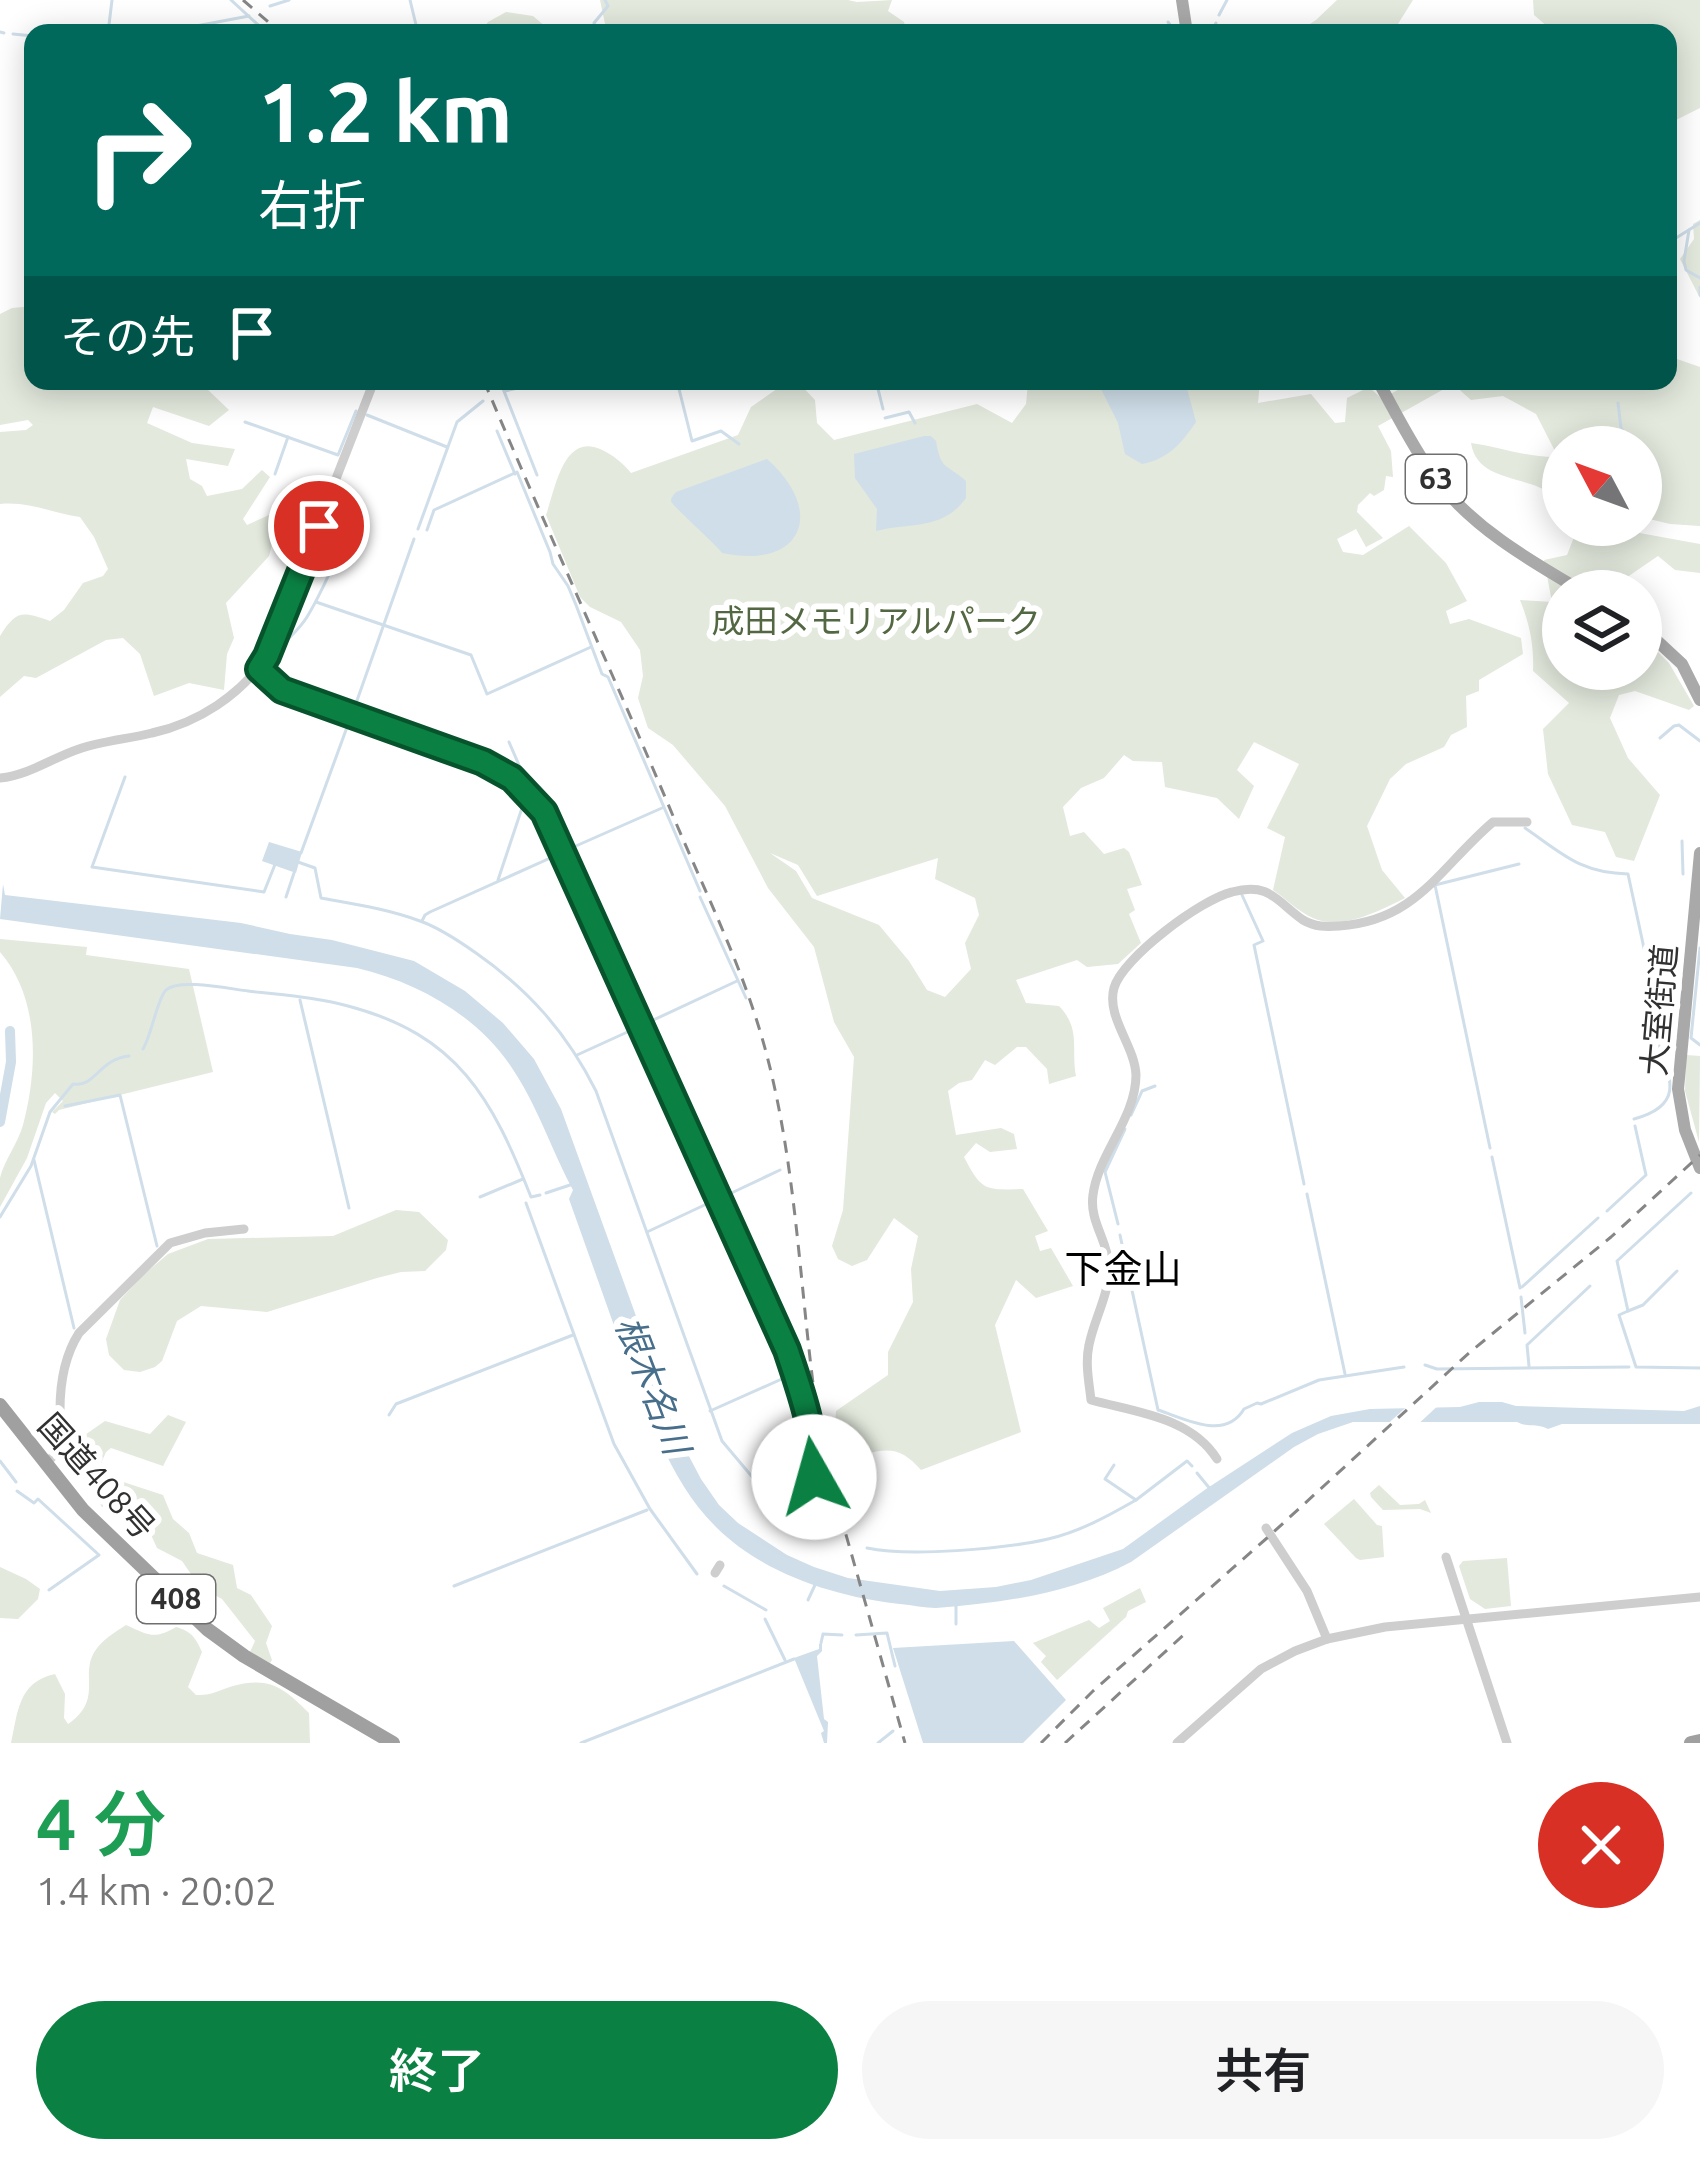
<!DOCTYPE html>
<html lang="ja">
<meta charset="utf-8">
<style>
:root{--surface:#fff;--page:#f6f6f6;--text:#202124;--muted:#757577;--accent:#0b8043}
body{margin:0;font-family:Ubuntu,"Noto Sans JP",sans-serif;background:var(--page);color:var(--text);height:100vh;display:flex;flex-direction:column;font-size:45px;white-space:nowrap}
*{box-sizing:border-box;margin:0}
p{font-size:39px;color:var(--muted)}
.icon{flex:none;width:66px;height:66px;fill:none;stroke:currentColor;stroke-width:2;stroke-linecap:round;stroke-linejoin:round}
.map{position:relative;height:1743px;overflow:hidden}
.details{display:flex;flex-direction:column;background:var(--surface);flex:1}
.details>*{flex:none}
.hud{position:absolute;left:24px;top:24px;width:1653px;height:366px;border-radius:24px;box-shadow:0 6px 30px #0003;background:#00695c;color:#fff;overflow:hidden}
.needle{width:78px;rotate:311deg}
.controls{position:absolute;left:1542px;top:426px;display:grid;gap:24px}
.controls a{display:grid;place-items:center;width:120px;height:120px;border-radius:50%;background:var(--surface);box-shadow:0 6px 30px #0003;font-size:60px}
.pin{position:absolute;display:grid;place-items:center;width:102px;height:102px;color:#fff;margin:-51px;border:6px solid #fff;border-radius:50%;box-shadow:0 3px 12px #0007}
.me{position:absolute;width:132px;margin:-66px;rotate:353deg;stroke-linejoin:round;filter:drop-shadow(0 0 9px #0008)}
.turn{display:flex;align-items:center;gap:42px;height:252px;padding:0 36px;font-size:54px}
.turn .icon{width:156px;height:156px;stroke-width:2.5}
.turn b{display:block;font-size:84px;line-height:102px}
.then{display:flex;align-items:center;height:114px;padding:0 36px;background:#0003;gap:24px;font-size:45px}
.round{display:grid;place-items:center;flex:none;width:126px;height:126px;border-radius:63px;background:var(--page)}
.overview{display:flex;align-items:center;justify-content:space-between;height:204px;padding:0 36px}
h1{font-size:72px;font-weight:600;line-height:90px;color:#1e9e55}
.button{display:flex;gap:24px;margin-top:auto;padding:24px 36px}
.button a{flex:1;height:138px;border-radius:72px;background:var(--accent);color:#fff;font-size:48px;font-weight:600;line-height:138px;text-align:center}
.button a+a{background:var(--page);color:var(--text)}
.map>svg:first-child{display:block}
</style>
<div class="map">
<svg width="1700" height="1743" viewBox="0 0 1700 1743">
<rect width="100%" height="100%" fill="#fff"/>
<g fill="#e3e9dd" fill-rule="evenodd">
<path d="M600 0H848L857 2 892 0 888 11 904 22 907 33H607Z"/>
<path d="M1337 0H1413L1396 27 1400 33H1296L1316 20Z"/>
<path d="M1533 0H1700V108L1668 124V33H1555L1534 15Z"/>
<path d="M506 12 533 16 553 33H480L488 22Z"/>
<path d="M1700 220V298L1680 259 1694 239 1693 224Z"/>
<path d="M23 307 33 310V381H207L205 387 229 410 209 426 153 407 147 423 192 443 235 449 228 466 186 459 190 479 202 486 207 496 242 489 262 470 270 477 243 519 247 525 269 515 279 518 269 556 226 603 234 638 227 654 224 690 189 683 154 696 140 654 123 638 106 640 36 678 24 676 0 697V636C17 609 23 612 50 621L64 610 83 583 103 576 108 569 94 537 80 517C52 513 29 501 0 504V432L26 430 33 425 28 420 0 425V314L12 308Z"/>
<path d="M1668 343 1677 359 1700 367V526L1670 524 1641 517V447H1563V510C1562 508 1552 494 1551 494 1526 475 1477 482 1471 443 1500 447 1529 458 1558 457L1536 414 1503 396 1471 400 1453 384 1378 426 1391 451 1393 477 1386 476 1384 490 1374 496 1370 493 1358 505 1357 512 1383 538 1366 547 1356 529 1337 539 1343 552 1363 555 1409 526 1446 563 1467 601 1446 611 1450 624 1469 619 1521 638 1523 654 1479 680V691L1466 696 1467 727 1451 735 1444 747 1406 764 1390 779 1367 826 1382 870 1405 898C1379 911 1342 931 1313 918 1299 912 1286 899 1273 890L1285 837 1267 828 1299 764 1254 742 1237 770 1254 786 1239 819 1217 798 1165 787 1162 762 1133 761 1124 755 1104 778 1081 788 1063 807 1070 836 1084 832 1104 854 1124 848 1129 852 1142 885 1127 889 1135 910 1129 914 1141 943 1118 964 1087 967 1077 960 1016 980 1026 1003 1059 1006C1081 1029 1071 1047 1076 1076L1049 1084 1047 1069 1026 1047H1017L995 1065 985 1060 972 1080 959 1083 948 1091 956 1135 1001 1128 1014 1134 1017 1149 990 1152 976 1143 964 1157C982 1192 986 1190 1023 1189L1048 1231 1035 1236 1040 1251 1051 1248 1073 1286 1036 1298 1016 1280 995 1325 1021 1432 921 1470C902 1448 889 1447 862 1455L851 1481 835 1426 836 1411 888 1375V1352L913 1302 911 1269 918 1236 894 1218 867 1260 852 1266 838 1259 832 1246 843 1210 854 1057 834 1022 814 947 768 888 725 806 673 745 648 728 638 698 643 676 640 650 621 622 590 607 580 597 546 515C555 490 563 433 600 449 613 455 622 462 631 473L738 435 751 407 784 384 797 381 815 400 817 423 834 440 977 404 1012 423 1026 404 1028 383 1031 381H1260L1258 403 1311 394 1335 423 1345 422 1347 398 1369 387 1382 399 1413 381H1602L1607 386 1634 381H1668ZM770 853 798 865 817 896 938 858 935 879 975 898 979 915 965 943 971 969 945 997 927 990 909 961 879 925 812 898 796 871Z"/>
<path d="M1572 525H1610L1611 533 1634 532 1700 544V573L1675 570 1658 556 1620 582 1626 591H1563V669H1641V651H1657L1669 663 1694 706 1689 710 1635 691 1619 695 1610 718 1628 758 1660 795 1634 861 1616 857 1605 832 1572 825 1548 774 1543 729 1569 703 1533 671C1534 645 1530 625 1520 600L1552 602 1544 560 1567 555 1576 532Z"/>
<path d="M0 939 87 947 86 955 189 969 213 1072 59 1110 55 1114 52 1112 63 1101 55 1093 46 1103 27 1158 0 1207C0 1198 0 1186 0 1178 4 1161 18 1143 23 1125 38 1069 40 998 0 952Z"/>
<path d="M1686 1055 1700 1056 1699 1142 1685 1091Z"/>
<path d="M396 1210 419 1212 448 1240 446 1250 425 1271 401 1272 377 1278 267 1312 201 1306 177 1321 162 1361 155 1367 140 1372 124 1370 109 1355 106 1339 120 1300 142 1276 168 1254 208 1239 333 1236Z"/>
<path d="M168 1415 186 1422 163 1466 111 1448 106 1452 100 1466 108 1477 163 1495 173 1519 189 1533 197 1553 233 1565 237 1588 251 1595 272 1626 266 1643 272 1660 270 1663 250 1652 255 1641 222 1599 200 1587 182 1561 157 1548 138 1506 102 1507 75 1464 82 1437 105 1421 150 1434Z"/>
<path d="M1379 1485 1400 1505 1419 1504 1425 1500 1431 1513 1420 1509 1383 1510 1371 1497 1370 1493Z"/>
<path d="M1354 1499 1377 1525 1382 1526 1384 1557 1360 1560 1356 1558 1324 1524Z"/>
<path d="M1507 1558 1511 1606 1485 1609 1470 1599 1459 1566 1463 1561Z"/>
<path d="M0 1567 26 1579 40 1589 38 1599 18 1619 0 1618Z"/>
<path d="M1140 1588 1146 1602 1128 1611 1126 1617 1057 1680 1041 1662 1046 1656 1033 1643 1089 1620 1099 1628 1110 1621 1103 1608Z"/>
<path d="M126 1625C148 1635 154 1640 176 1627 191 1631 196 1638 202 1652L188 1687 196 1695C211 1696 219 1690 233 1686 270 1676 284 1688 309 1713L310 1743H11C18 1712 18 1682 55 1674L65 1694 64 1718 68 1724C104 1699 79 1676 95 1651 102 1640 115 1632 126 1625Z"/>
</g>
<g fill="#cfdee9">
<path d="M1097 381H1185L1196 422C1181 444 1168 459 1142 464L1125 454 1118 423Z"/>
<path d="M924 436H931L936 441C941 471 946 463 966 481V498C942 531 911 522 876 531L877 509 855 478 854 454Z"/>
<path d="M767 459C827 512 802 570 722 553 715 543 671 505 671 501 671 497 674 495 676 492Z"/>
<path d="M269 842 302 852 296 873 262 861Z"/>
<path d="M3 884 5 895 241 923 290 934 332 940 414 961 465 991 503 1023 534 1059 561 1109 644 1338 673 1426 701 1479 719 1505 738 1523 787 1555 814 1567 848 1578 940 1591 996 1587 1031 1580 1123 1549 1206 1489 1292 1433 1331 1416 1370 1409 1460 1407 1479 1402H1502L1516 1406 1684 1411 1700 1406V1424H1562L1548 1429C1537 1423 1528 1428 1517 1422H1353L1318 1434 1294 1447 1131 1562C1072 1593 1003 1603 936 1608 925 1608 912 1605 900 1604 836 1597 763 1574 716 1527 668 1479 647 1411 626 1348H622L569 1199 573 1190C551 1149 537 1104 510 1065 475 1014 416 982 357 968L0 919Z"/>
<path d="M1014 1641 1066 1700 1023 1743H923L893 1648Z"/>
<path d="M819 1644H822V1651L817 1656 824 1719 828 1722 827 1743H824L821 1733 824 1731 794 1658 819 1649Z"/>
</g>
<path fill="#fff" d="M1443 1401 1414 1428H1383L1412 1402Z"/>
<g fill="none" stroke-linecap="round" stroke-linejoin="round">
<g stroke="#cfdee9" stroke-width="3">
<path d="M231 0 267 33"/>
<path d="M410 0 417 29 415 33"/>
<path d="M270 6 289 0"/>
<path d="M1219 15 1227 0"/>
<path d="M1168 22 1176 33"/>
<path d="M196 26 249 16"/>
<path d="M0 32 4 33"/>
<path d="M108 33 112 0"/>
<path d="M161 33 187 28"/>
<path d="M598 33 594 23 608 6 605 0"/>
<path d="M1211 33 1216 23"/>
<path d="M13 34 33 36"/>
<path d="M1689 230 1684 261 1686 270 1700 278"/>
<path d="M1668 243 1700 223"/>
<path d="M1700 287V295"/>
<path d="M500 381 537 475"/>
<path d="M677 381 692 441 721 431 739 444"/>
<path d="M876 381 883 409"/>
<path d="M505 391 549 381"/>
<path d="M1618 403 1621 428 1631 447"/>
<path d="M367 415 447 447"/>
<path d="M885 418 909 412 915 423"/>
<path d="M245 422 338 455 356 411"/>
<path d="M497 431 515 474"/>
<path d="M275 474 288 437"/>
<path d="M418 529 457 422 483 401"/>
<path d="M427 530 434 510 517 472 550 552 553 564 568 586 576 605 602 674 608 677 700 891"/>
<path d="M316 602 471 655 487 694 591 647"/>
<path d="M271 664C278 644 296 635 307 617 326 586 339 551 354 517"/>
<path d="M354 709 414 539"/>
<path d="M1660 738 1674 726 1679 725 1700 741"/>
<path d="M509 742 522 772"/>
<path d="M125 777 92 867 264 892 276 862"/>
<path d="M1525 828C1563 854 1580 873 1628 874L1664 1041"/>
<path d="M1682 841 1683 874"/>
<path d="M569 849 662 808"/>
<path d="M301 853 350 719"/>
<path d="M298 862 315 868 321 898C354 904 388 909 420 921 440 928 459 941 476 953 529 990 567 1033 596 1091L722 1441 754 1479 766 1488"/>
<path d="M498 880 524 802"/>
<path d="M1242 895 1263 941 1254 945 1304 1184"/>
<path d="M286 897 294 873"/>
<path d="M700 897 746 998"/>
<path d="M422 921 425 915 430 912 557 855"/>
<path d="M1700 948 1691 1038 1700 1045"/>
<path d="M300 1000 349 1208"/>
<path d="M647 1023 737 981"/>
<path d="M143 1049C152 1034 157 999 166 990 179 978 230 989 248 991 281 995 316 997 348 1006 458 1035 492 1098 531 1197L540 1195"/>
<path d="M577 1055 634 1029"/>
<path d="M65 1106 120 1095 157 1246"/>
<path d="M1131 1115 1142 1091 1155 1086"/>
<path d="M1634 1119C1682 1106 1673 1082 1658 1043L1675 1036"/>
<path d="M1490 1148 1435 885 1519 864"/>
<path d="M1492 1157 1520 1288"/>
<path d="M34 1160 74 1328"/>
<path d="M546 1193 573 1184"/>
<path d="M1691 1193 1617 1261 1628 1311 1619 1315 1636 1367 1700 1368"/>
<path d="M1307 1194 1345 1374"/>
<path d="M725 1196 780 1170"/>
<path d="M480 1197 523 1179"/>
<path d="M526 1203 614 1444 650 1509 697 1574"/>
<path d="M1607 1211 1646 1175 1635 1126"/>
<path d="M0 1217 31 1166 50 1112 73 1084C95 1088 99 1059 129 1056"/>
<path d="M1118 1224 1105 1172 1125 1129"/>
<path d="M647 1232 713 1201"/>
<path d="M1120 1235 1158 1410C1186 1419 1225 1441 1244 1409L1257 1403 1261 1404 1319 1380 1404 1367"/>
<path d="M1522 1287 1598 1218"/>
<path d="M1521 1297 1525 1333"/>
<path d="M1628 1311 1643 1305 1677 1271"/>
<path d="M1425 1365 1437 1369 1629 1367"/>
<path d="M1529 1366 1527 1345 1590 1286"/>
<path d="M710 1411 784 1378"/>
<path d="M389 1415 396 1404 573 1335"/>
<path d="M0 1461 16 1482"/>
<path d="M1114 1465 1105 1479 1136 1500 1187 1461 1192 1466"/>
<path d="M1197 1473 1211 1490"/>
<path d="M17 1491 34 1503 38 1499 99 1555 49 1590"/>
<path d="M867 1548C909 1557 1005 1549 1048 1539 1079 1532 1108 1516 1136 1500"/>
<path d="M454 1586 647 1510"/>
<path d="M724 1586 766 1610"/>
<path d="M808 1600 815 1585"/>
<path d="M956 1602V1624"/>
<path d="M765 1619 785 1660"/>
<path d="M856 1635 887 1633 895 1666"/>
<path d="M821 1643 823 1634 842 1635"/>
<path d="M581 1743 794 1659"/>
<path d="M878 1743 893 1731"/>
</g>
<path stroke="#cfdee9" stroke-width="10" d="M0 1122 11 1062 10 1031"/>
<g stroke="#cecece" stroke-width="9">
<path d="M259 669 282 690 483 762 512 778 544 812 787 1350C801 1391 826 1457 806 1498"/>
<path d="M0 778C29 775 52 758 79 749 102 741 128 739 152 733 198 723 241 695 267 656L374 381"/>
<path d="M1217 1459C1191 1417 1135 1412 1091 1400 1089 1382 1085 1363 1089 1345 1094 1319 1110 1293 1109 1266 1108 1241 1089 1221 1093 1195 1098 1154 1136 1118 1136 1075 1135 1046 1106 1017 1114 988 1122 958 1202 899 1232 892 1270 882 1276 901 1303 920 1315 927 1326 927 1339 926 1417 921 1440 867 1493 822H1527"/>
<path d="M46 1464C52 1457 60 1450 61 1439 63 1430 60 1419 60 1410 60 1384 65 1355 79 1333L170 1243 205 1233 244 1229"/>
<path d="M1266 1528 1307 1591 1327 1639"/>
<path d="M1446 1557 1507 1743"/>
<path d="M715 1573 720 1565"/>
<path d="M1177 1743 1261 1669 1295 1651 1327 1639 1385 1627 1700 1597"/>
</g>
<g stroke="#a9a9a9" stroke-width="12">
<path d="M1182 0 1187 33"/>
<path d="M1378 381C1396 413 1413 448 1435 478 1473 528 1529 560 1582 591"/>
<path d="M1641 626 1682 664 1700 700"/>
<path d="M1700 853 1678 1089 1685 1130 1700 1168"/>
</g>
<g stroke="#a0a0a0" stroke-width="14">
<path d="M0 1405 83 1510 207 1629 244 1656 393 1743"/>
<path d="M1691 1743 1700 1741"/>
</g>
<g stroke="#868686" stroke-width="3" stroke-dasharray="12 9" stroke-linecap="butt">
<path d="M243 0 281 33"/>
<path d="M484 381C546 529 614 675 676 823 708 898 745 973 766 1052 801 1184 800 1323 824 1457L905 1743"/>
<path d="M1041 1743 1093 1691 1267 1538 1470 1352 1611 1237 1700 1155"/>
<path d="M1065 1743 1189 1630"/>
</g>
</g>
<g fill="none" stroke-linecap="round" stroke-linejoin="round">
<g stroke="#07532c" stroke-width="30">
<path id="route" d="M319 526 267 656 259 669 282 690 483 762 512 778 544 812 787 1350C800 1389 817 1435 814 1477"/>
</g>
<use href="#route" stroke="#0b8043" stroke-width="21"/>
</g>
<g text-anchor="middle" stroke-width="12" stroke-linejoin="round" paint-order="stroke">
<g fill="#fff" stroke="#6f6f6f" stroke-width="3">
<rect x="1406" y="455" width="60" height="48" rx="9"/>
<rect x="137" y="1575" width="78" height="48" rx="9"/>
</g>
<g font-size="30" font-weight="bold" fill="#313131">
<text x="1436" y="489">63</text>
<text x="176" y="1609">408</text>
</g>
<g font-size="33" fill="#536842" stroke="#fff">
<text x="876" y="633">成田メモリアルパーク</text>
</g>
<g font-size="33" fill="#313131" stroke="#fff">
<text transform="translate(1659 1010) rotate(-85)" y="12">大室街道</text>
<text transform="translate(97 1476) rotate(48)" y="12">国道408号</text>
</g>
<g font-size="36" font-style="italic" fill="#476e8b" stroke="#fff">
<text transform="translate(653 1385) rotate(69)" y="13">根木名川</text>
</g>
<g font-size="39" fill="#000" stroke="#fff">
<text x="1123" y="1283">下金山</text>
</g>
</g>
</svg>
<div class="controls">
<a><svg class="needle" viewBox="-14 -14 28 28"><path d="M0-13l5 13h-10z" fill="#e53935"/><path d="M0 13l5-13h-10z" fill="#757577"/></svg></a>
<a><svg class="icon" aria-label="layers" viewBox="0 0 24 24"><path d="M12 4l9 5-9 5-9-5zM3 14l9 5 9-5"/></svg></a>
</div>
<div class="pin" style="left:319px;top:526px;background:#d93025"><svg class="icon" aria-label="arrive" viewBox="0 0 24 24"><path d="M6 21V4h12l-3 4 3 4H6"/></svg></div>
<svg class="me" style="left:814px;top:1477px" viewBox="-20 -20 40 40"><circle r="19" fill="#fff"/><path d="M0-13L10 11 0 6-10 11z" fill="#0b8043"/></svg>
<div class="hud">
<div class="turn"><svg class="icon" aria-label="right" viewBox="0 0 24 24"><path d="M7 20v-9h11M14 6l5 5-5 5"/></svg><div><b>1.2 km</b>右折</div></div>
<div class="then">その先<svg class="icon" aria-label="arrive" viewBox="0 0 24 24"><path d="M6 21V4h12l-3 4 3 4H6"/></svg></div>
</div>
</div>
<section class="details">
<div class="overview"><div><h1>4 分</h1><p>1.4 km · 20:02</p></div><a class="round" style="background:#d93025;color:#fff"><svg class="icon" aria-label="close" viewBox="0 0 24 24"><path d="M6 6l12 12M18 6L6 18"/></svg></a></div>
<div class="button"><a>終了</a><a>共有</a></div>
</section>
